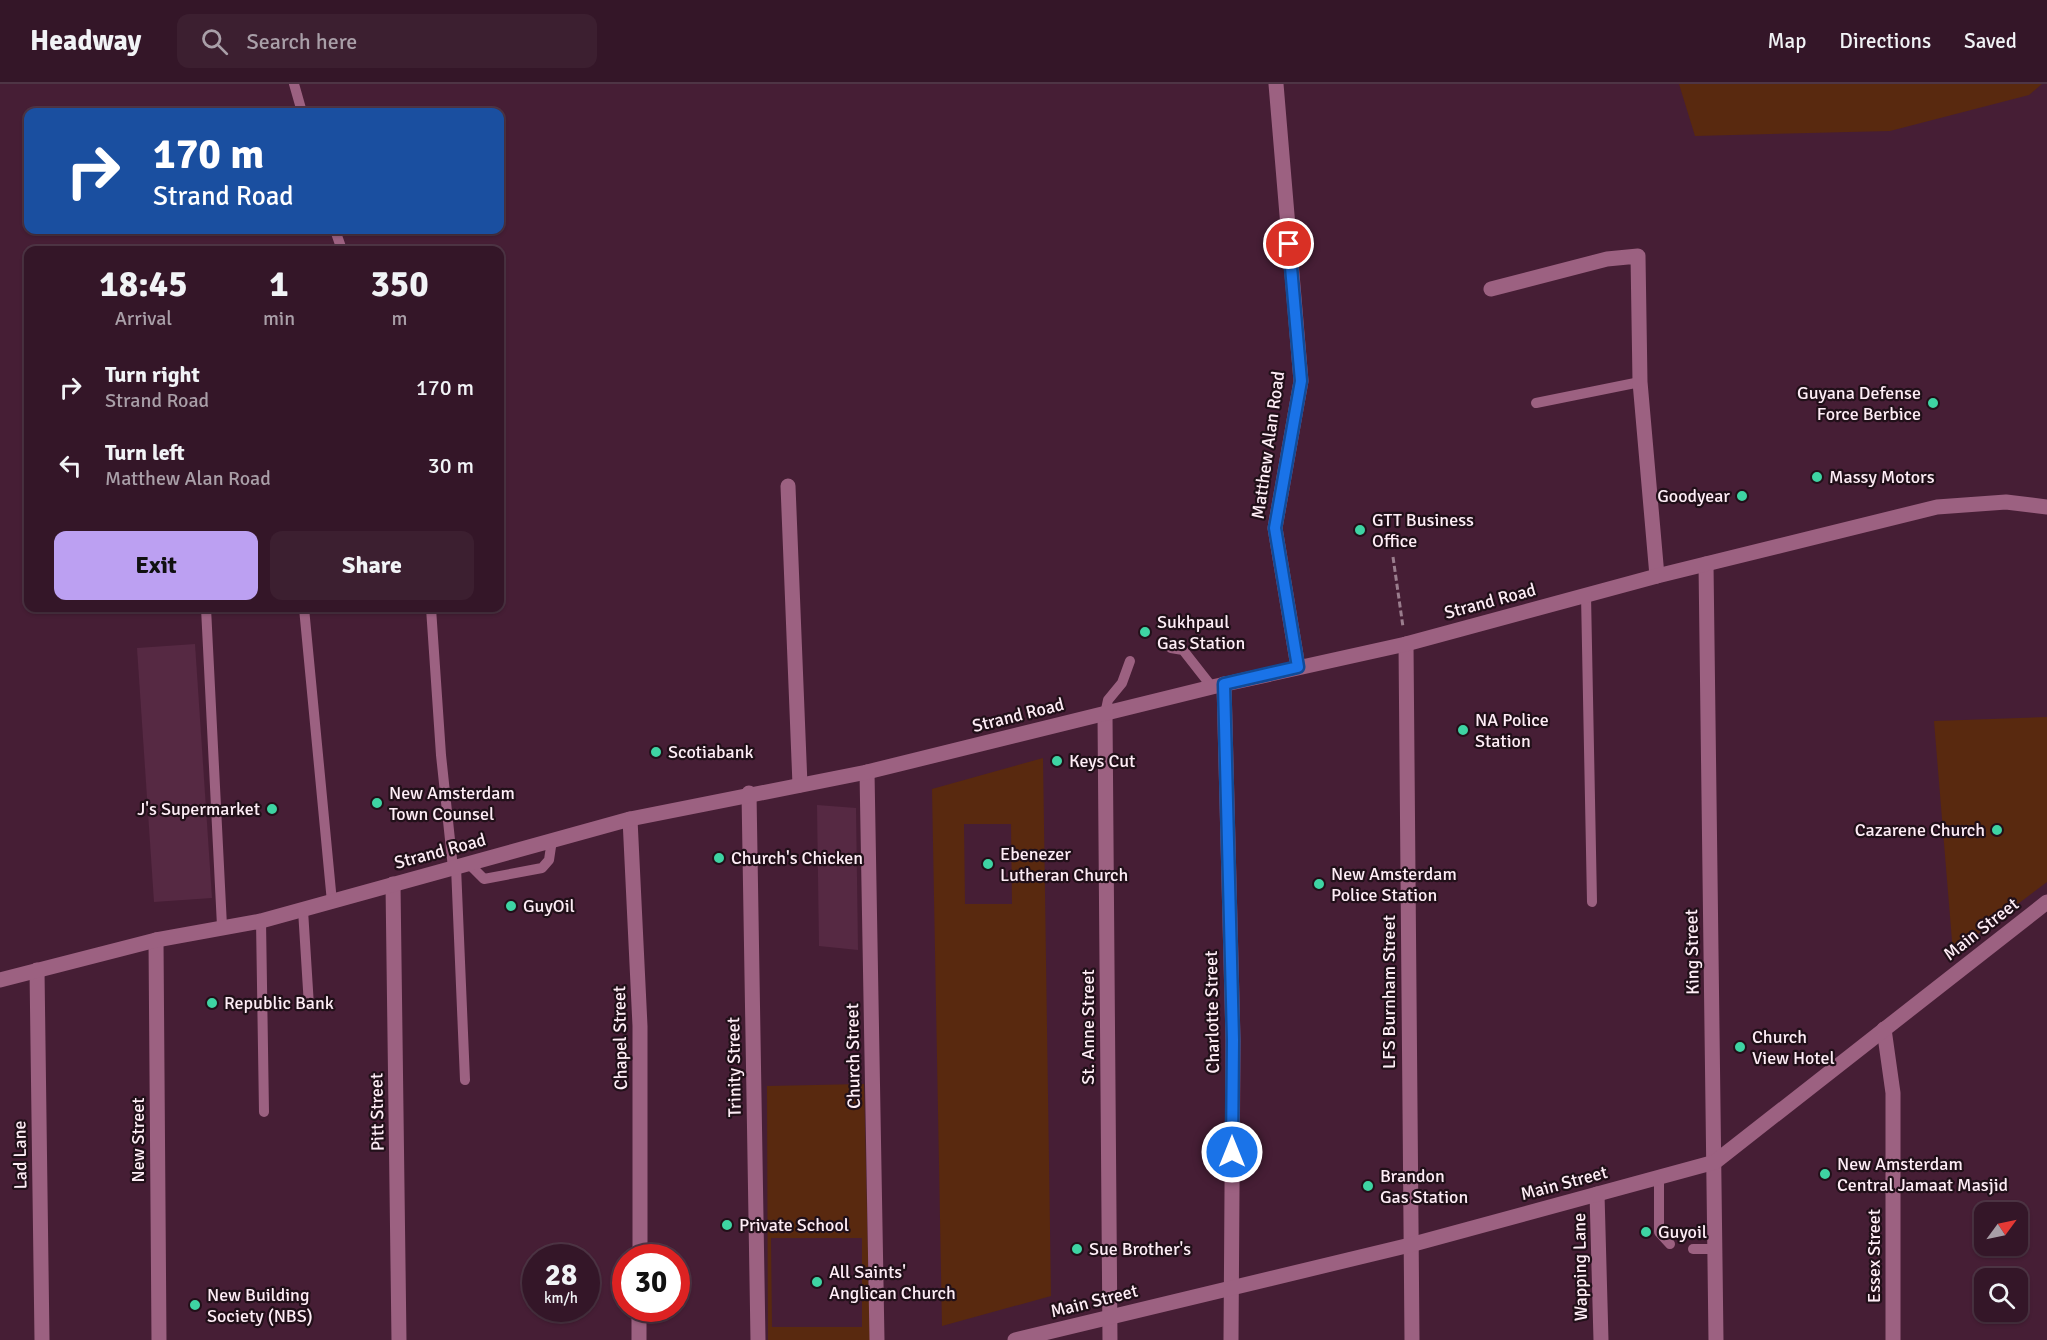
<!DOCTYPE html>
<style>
:root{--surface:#341628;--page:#3c1f30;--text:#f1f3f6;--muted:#a99fa8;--line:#4e3545;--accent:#bca0f2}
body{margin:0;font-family:Signika,sans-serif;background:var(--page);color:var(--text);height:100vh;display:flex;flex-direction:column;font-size:22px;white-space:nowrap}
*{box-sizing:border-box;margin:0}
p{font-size:20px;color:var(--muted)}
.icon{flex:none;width:33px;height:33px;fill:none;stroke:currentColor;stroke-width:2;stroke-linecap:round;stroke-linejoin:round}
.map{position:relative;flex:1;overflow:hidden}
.side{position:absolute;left:24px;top:162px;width:480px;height:366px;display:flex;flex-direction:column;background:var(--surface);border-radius:12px;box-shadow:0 2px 4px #0004,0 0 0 2px var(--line)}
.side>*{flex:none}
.banner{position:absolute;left:24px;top:24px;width:480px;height:126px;border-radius:12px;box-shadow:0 2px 4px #0004,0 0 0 2px var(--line);background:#1a4fa0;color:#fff;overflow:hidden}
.needle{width:39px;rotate:57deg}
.buttons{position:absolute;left:1974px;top:1118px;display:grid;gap:12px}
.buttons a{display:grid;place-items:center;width:54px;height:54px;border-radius:12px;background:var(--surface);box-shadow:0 2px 4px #0004,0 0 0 2px var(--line);font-size:30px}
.speed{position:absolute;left:522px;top:1160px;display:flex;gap:12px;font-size:30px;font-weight:700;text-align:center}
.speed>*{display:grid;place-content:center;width:78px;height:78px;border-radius:50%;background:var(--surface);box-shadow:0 2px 4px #0004,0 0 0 2px var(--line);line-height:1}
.speed small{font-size:15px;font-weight:400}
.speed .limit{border:9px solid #d22;background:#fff;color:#111}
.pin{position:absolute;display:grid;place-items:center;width:51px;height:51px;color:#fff;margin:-26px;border:3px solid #fff;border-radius:50%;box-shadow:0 2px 6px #0007}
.me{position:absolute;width:66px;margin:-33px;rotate:0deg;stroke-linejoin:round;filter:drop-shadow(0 0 4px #0008)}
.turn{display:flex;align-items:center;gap:21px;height:126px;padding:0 30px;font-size:27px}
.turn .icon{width:78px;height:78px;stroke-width:2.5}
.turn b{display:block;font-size:42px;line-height:51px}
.eta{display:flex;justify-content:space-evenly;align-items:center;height:102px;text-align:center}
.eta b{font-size:36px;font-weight:700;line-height:42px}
.primary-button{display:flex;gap:12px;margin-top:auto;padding:12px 30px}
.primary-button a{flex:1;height:69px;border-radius:12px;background:var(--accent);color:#111;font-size:24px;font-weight:700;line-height:69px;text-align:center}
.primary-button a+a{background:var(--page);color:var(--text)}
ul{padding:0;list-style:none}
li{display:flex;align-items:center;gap:18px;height:78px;padding:0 30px}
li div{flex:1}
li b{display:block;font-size:22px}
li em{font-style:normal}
header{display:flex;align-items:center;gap:36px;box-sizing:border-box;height:84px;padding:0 30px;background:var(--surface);border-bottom:2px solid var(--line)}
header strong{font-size:28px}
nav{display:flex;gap:33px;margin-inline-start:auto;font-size:21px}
.search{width:420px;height:54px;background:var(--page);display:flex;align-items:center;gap:15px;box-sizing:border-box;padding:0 21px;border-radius:12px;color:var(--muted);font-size:22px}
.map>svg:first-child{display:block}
</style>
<header>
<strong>Headway</strong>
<div class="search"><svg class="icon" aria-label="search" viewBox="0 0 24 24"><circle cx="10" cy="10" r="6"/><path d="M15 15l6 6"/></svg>Search here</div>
<nav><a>Map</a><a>Directions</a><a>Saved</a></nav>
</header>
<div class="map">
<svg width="2047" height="1256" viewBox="0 0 2047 1256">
<rect width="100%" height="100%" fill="#461e35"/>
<g fill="#562943">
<path d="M195 560 212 814 154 818 137 564Z"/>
<path d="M817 721 856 724 858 866 819 862Z"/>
</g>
<g fill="#59290f" fill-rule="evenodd">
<path d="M1679 0H2042L2029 11 1890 47 1695 52Z"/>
<path d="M2047 633V798L1953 869 1934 637Z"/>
<path d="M1043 674 1051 1212 942 1242 932 705ZM964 740H1011L1012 820H965Z"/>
<path d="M864 1000 870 1256H768L767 1002ZM771 1154H862V1243H772Z"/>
</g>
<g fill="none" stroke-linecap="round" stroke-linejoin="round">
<path stroke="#9a7d8d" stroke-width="3" stroke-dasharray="6 3" stroke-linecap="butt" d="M1393 473 1403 543"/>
<g stroke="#9c6181" stroke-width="10">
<path d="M294 0 302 28"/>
<path d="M335 146 342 166"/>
<path d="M1536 319 1640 298"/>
<path d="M1586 511 1592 818"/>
<path d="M206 524 222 842"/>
<path d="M304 524 332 818"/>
<path d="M431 524 441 671 453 784"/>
<path d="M1171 564 1183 566 1212 603"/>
<path d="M1105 630 1108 616 1122 599 1130 577"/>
<path d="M469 780 484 795 542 784 549 776 552 756"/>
<path d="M456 783 465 996"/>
<path d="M303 826 309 922"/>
<path d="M261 837 264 1028"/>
<path d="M1659 1093V1148L1670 1160"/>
<path d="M1693 1165H1715"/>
</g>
<g stroke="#9c6181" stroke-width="15">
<path d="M1491 205 1607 175 1638 172 1640 298 1657 492"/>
<path d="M788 402 800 701"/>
<path d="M1706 480 1716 1256"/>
<path d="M1406 560 1412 1256"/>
<path d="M1224 600 1233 956 1231 1256"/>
<path d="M1105 630 1110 1256"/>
<path d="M867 688 877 1256"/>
<path d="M749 709 758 1256"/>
<path d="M630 735 640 942V1173"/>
<path d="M393 800 399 1256"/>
<path d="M156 856 159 1256"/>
<path d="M37 886 42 1256"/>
<path d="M1884 945 1893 1009V1256"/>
<path d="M1597 1110 1601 1256"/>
<path d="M639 1256V1224"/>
</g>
<g stroke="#9c6181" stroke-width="15">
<path d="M1276 0 1301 297 1275 444 1298 583"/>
<path d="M0 896 156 856 261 837 630 735 867 688 1212 603 1406 560 1657 492 1937 423 2006 418 2047 423"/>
<path d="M1015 1256 1410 1161 1715 1078 2047 818"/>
</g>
</g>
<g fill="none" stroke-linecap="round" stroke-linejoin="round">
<g stroke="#114b97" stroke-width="15">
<path id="route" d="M1232 1068 1233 956 1224 600 1298 583 1275 444 1301 297 1289 160"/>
</g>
<use href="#route" stroke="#1a73e8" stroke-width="10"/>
</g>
<g fill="#3ed4a3" stroke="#211019" stroke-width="2">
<circle cx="1933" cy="319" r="6"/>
<circle cx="1817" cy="393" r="6"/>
<circle cx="1742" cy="412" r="6"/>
<circle cx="1360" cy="446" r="6"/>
<circle cx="1145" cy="548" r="6"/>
<circle cx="1463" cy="646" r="6"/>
<circle cx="656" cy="668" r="6"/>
<circle cx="1057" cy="677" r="6"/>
<circle cx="377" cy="719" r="6"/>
<circle cx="272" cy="725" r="6"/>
<circle cx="1997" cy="746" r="6"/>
<circle cx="719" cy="774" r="6"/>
<circle cx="988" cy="780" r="6"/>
<circle cx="1319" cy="800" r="6"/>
<circle cx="511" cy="822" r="6"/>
<circle cx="212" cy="919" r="6"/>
<circle cx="1740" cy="963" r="6"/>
<circle cx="1825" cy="1090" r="6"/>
<circle cx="1368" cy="1102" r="6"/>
<circle cx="727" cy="1141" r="6"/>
<circle cx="1646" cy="1148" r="6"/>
<circle cx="1077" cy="1165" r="6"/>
<circle cx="817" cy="1198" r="6"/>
<circle cx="195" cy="1221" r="6"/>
</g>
<g text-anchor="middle" stroke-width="4.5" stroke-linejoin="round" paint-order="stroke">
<g font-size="18" fill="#feedf6" stroke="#211019" text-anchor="start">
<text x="1921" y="315" text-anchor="end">Guyana Defense<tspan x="1921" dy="21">Force Berbice</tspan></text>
<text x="1829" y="399">Massy Motors</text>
<text x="1730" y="418" text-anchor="end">Goodyear</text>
<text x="1372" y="442">GTT Business<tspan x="1372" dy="21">Office</tspan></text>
<text x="1157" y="544">Sukhpaul<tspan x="1157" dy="21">Gas Station</tspan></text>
<text x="1475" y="642">NA Police<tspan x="1475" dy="21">Station</tspan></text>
<text x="668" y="674">Scotiabank</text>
<text x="1069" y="683">Keys Cut</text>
<text x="389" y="715">New Amsterdam<tspan x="389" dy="21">Town Counsel</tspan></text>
<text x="260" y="731" text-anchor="end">J's Supermarket</text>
<text x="1985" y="752" text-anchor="end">Cazarene Church</text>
<text x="1000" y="776">Ebenezer<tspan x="1000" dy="21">Lutheran Church</tspan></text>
<text x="731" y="780">Church's Chicken</text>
<text x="1331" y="796">New Amsterdam<tspan x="1331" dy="21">Police Station</tspan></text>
<text x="523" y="828">GuyOil</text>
<text x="224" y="925">Republic Bank</text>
<text x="1752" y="959">Church<tspan x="1752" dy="21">View Hotel</tspan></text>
<text x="1837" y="1086">New Amsterdam<tspan x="1837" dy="21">Central Jamaat Masjid</tspan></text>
<text x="1380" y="1098">Brandon<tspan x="1380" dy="21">Gas Station</tspan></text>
<text x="739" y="1147">Private School</text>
<text x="1658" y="1154">Guyoil</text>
<text x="1089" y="1171">Sue Brother's</text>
<text x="829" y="1194">All Saints'<tspan x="829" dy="21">Anglican Church</tspan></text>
<text x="207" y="1217">New Building<tspan x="207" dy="21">Society (NBS)</tspan></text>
</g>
<g font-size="18" fill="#feedf6" stroke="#211019">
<text transform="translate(1268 361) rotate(-82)" y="6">Matthew Alan Road</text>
<text transform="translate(1490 517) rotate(-15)" y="6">Strand Road</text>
<text transform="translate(1018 631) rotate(-14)" y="6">Strand Road</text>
<text transform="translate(440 767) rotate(-15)" y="6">Strand Road</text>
<text transform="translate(1981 845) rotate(-38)" y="6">Main Street</text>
<text transform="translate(1692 868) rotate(-91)" y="6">King Street</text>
<text transform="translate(1389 908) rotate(-90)" y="6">LFS Burnham Street</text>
<text transform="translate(1212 928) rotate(-91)" y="6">Charlotte Street</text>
<text transform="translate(1088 943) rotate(-90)" y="6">St. Anne Street</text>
<text transform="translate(620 954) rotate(-91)" y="6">Chapel Street</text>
<text transform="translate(853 972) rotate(-91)" y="6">Church Street</text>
<text transform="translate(734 983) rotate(-91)" y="6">Trinity Street</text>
<text transform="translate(377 1028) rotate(-91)" y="6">Pitt Street</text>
<text transform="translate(138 1056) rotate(-90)" y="6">New Street</text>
<text transform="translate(20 1071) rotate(-91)" y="6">Lad Lane</text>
<text transform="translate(1564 1099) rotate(-15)" y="6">Main Street</text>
<text transform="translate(1874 1172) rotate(-90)" y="6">Essex Street</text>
<text transform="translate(1580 1183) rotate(-91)" y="6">Wapping Lane</text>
<text transform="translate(1094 1217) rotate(-14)" y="6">Main Street</text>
</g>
</g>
</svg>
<div class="buttons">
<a><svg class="needle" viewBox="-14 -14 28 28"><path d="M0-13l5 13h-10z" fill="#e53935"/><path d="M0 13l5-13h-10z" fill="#a99fa8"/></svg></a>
<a><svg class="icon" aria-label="search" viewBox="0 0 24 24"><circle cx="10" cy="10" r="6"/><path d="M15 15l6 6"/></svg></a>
</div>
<div class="speed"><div>28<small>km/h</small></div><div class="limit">30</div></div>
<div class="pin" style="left:1289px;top:160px;background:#d93025"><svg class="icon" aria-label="arrive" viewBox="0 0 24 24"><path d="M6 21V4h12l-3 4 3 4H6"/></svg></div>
<svg class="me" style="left:1232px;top:1068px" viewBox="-20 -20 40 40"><circle r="17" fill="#1a73e8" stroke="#fff" stroke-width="3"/><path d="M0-11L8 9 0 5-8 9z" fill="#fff"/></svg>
<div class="banner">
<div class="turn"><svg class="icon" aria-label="right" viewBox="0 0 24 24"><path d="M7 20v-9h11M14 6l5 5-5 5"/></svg><div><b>170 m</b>Strand Road</div></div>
</div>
<section class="side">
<div class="eta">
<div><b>18:45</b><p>Arrival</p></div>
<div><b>1</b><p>min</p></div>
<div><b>350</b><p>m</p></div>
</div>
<ul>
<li><svg class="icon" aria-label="right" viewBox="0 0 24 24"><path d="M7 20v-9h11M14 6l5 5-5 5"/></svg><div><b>Turn right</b><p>Strand Road</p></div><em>170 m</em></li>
<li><svg class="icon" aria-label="left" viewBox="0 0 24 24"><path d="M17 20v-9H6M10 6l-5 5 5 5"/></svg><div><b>Turn left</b><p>Matthew Alan Road</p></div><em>30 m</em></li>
</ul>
<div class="primary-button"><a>Exit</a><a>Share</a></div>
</section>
</div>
